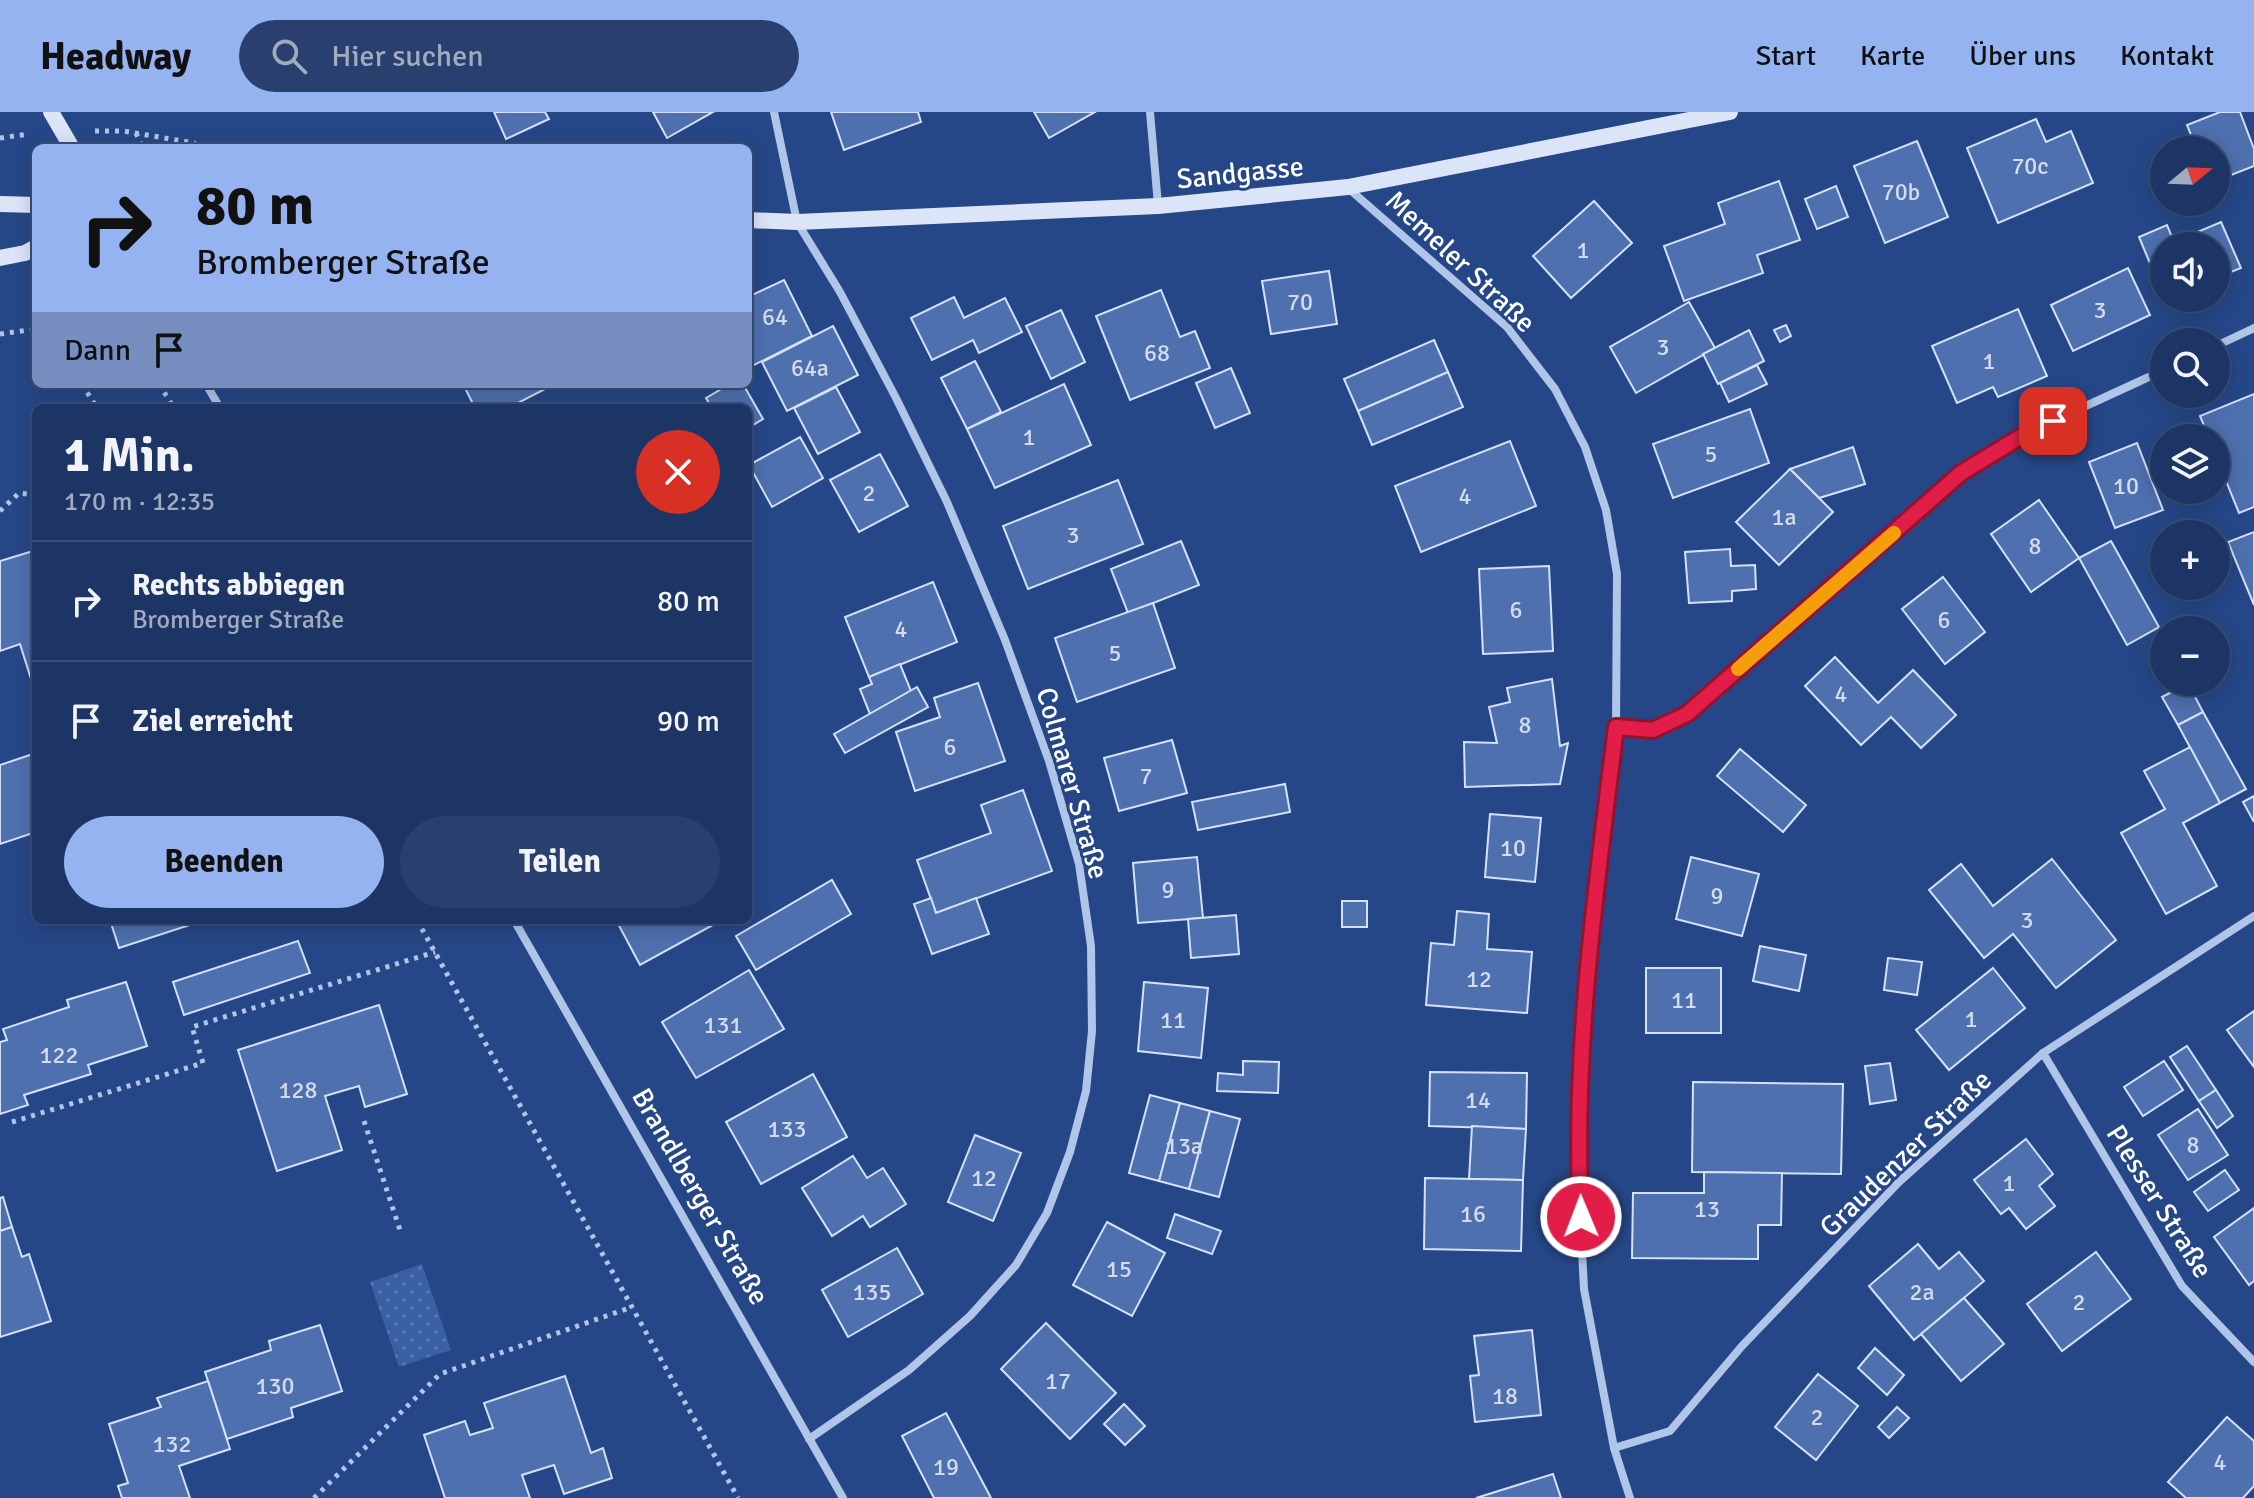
<!DOCTYPE html>
<html lang="de">
<meta charset="utf-8">
<style>
:root{--surface:#1c3565;--page:#29406e;--text:#f1f3f6;--muted:#a0abbf;--line:#3a5079;--accent:#95b2f1}
body{margin:0;font-family:Signika,sans-serif;background:var(--page);color:var(--text);height:100vh;display:flex;flex-direction:column;font-size:30px;white-space:nowrap}
*{box-sizing:border-box;margin:0}
p{font-size:26px;color:var(--muted)}
.icon{flex:none;width:44px;height:44px;fill:none;stroke:currentColor;stroke-width:2;stroke-linecap:round;stroke-linejoin:round}
.map{position:relative;flex:1;overflow:hidden}
.sheet{position:absolute;left:32px;top:292px;width:720px;height:520px;display:flex;flex-direction:column;background:var(--surface);border-radius:12px;box-shadow:0 4px 20px #0003,0 0 0 2px var(--line)}
.sheet>*{flex:none}
.hud{position:absolute;left:32px;top:32px;width:720px;height:244px;border-radius:12px;box-shadow:0 4px 20px #0003,0 0 0 2px var(--line);background:#95b2f1;color:#111;overflow:hidden}
.needle{width:52px;rotate:71deg}
.tools{position:absolute;left:2150px;top:24px;display:grid;gap:16px}
.tools a{display:grid;place-items:center;width:80px;height:80px;border-radius:50%;background:var(--surface);box-shadow:0 4px 20px #0003,0 0 0 2px var(--line);font-size:40px}
.pin{position:absolute;display:grid;place-items:center;width:68px;height:68px;color:#fff;margin:-34px;border-radius:16px;box-shadow:0 4px 12px #0006}
.me{position:absolute;width:88px;margin:-44px;rotate:359deg;stroke-linejoin:round;filter:drop-shadow(0 0 6px #0008)}
.turn{display:flex;align-items:center;gap:28px;height:168px;padding:0 32px;font-size:36px}
.turn .icon{width:104px;height:104px;stroke-width:2.5}
.turn b{display:block;font-size:56px;line-height:68px}
.then{display:flex;align-items:center;height:76px;padding:0 32px;background:#0003;gap:16px;font-size:30px}
.round{display:grid;place-items:center;flex:none;width:84px;height:84px;border-radius:42px;background:var(--page)}
.head{display:flex;align-items:center;justify-content:space-between;height:136px;padding:0 32px}
h1{font-size:48px;font-weight:700;line-height:60px}
.primary-button{display:flex;gap:16px;margin-top:auto;padding:16px 32px}
.primary-button a{flex:1;height:92px;border-radius:48px;background:var(--accent);color:#111;font-size:32px;font-weight:700;line-height:92px;text-align:center}
.primary-button a+a{background:var(--page);color:var(--text)}
ul{padding:0;list-style:none}
li{display:flex;align-items:center;gap:24px;height:120px;padding:0 32px;border-top:2px solid var(--line)}
li div{flex:1}
li b{display:block;font-size:30px}
li em{font-style:normal}
header{display:flex;align-items:center;gap:48px;box-sizing:border-box;height:112px;padding:0 40px;background:var(--accent);color:#111}
header strong{font-size:38px}
nav{display:flex;gap:44px;margin-inline-start:auto;font-size:28px}
.search{width:560px;height:72px;background:var(--page);display:flex;align-items:center;gap:20px;box-sizing:border-box;padding:0 28px;border-radius:44px;color:var(--muted);font-size:30px}
.map>svg:first-child{display:block}
</style>
<header>
<strong>Headway</strong>
<div class="search"><svg class="icon" aria-label="search" viewBox="0 0 24 24"><circle cx="10" cy="10" r="6"/><path d="M15 15l6 6"/></svg>Hier suchen</div>
<nav><a>Start</a><a>Karte</a><a>Über uns</a><a>Kontakt</a></nav>
</header>
<div class="map">
<svg width="2254" height="1386" viewBox="0 0 2254 1386">
<defs>
<pattern id="park-dots" width="8" height="8" patternUnits="userSpaceOnUse" patternTransform="scale(2)"><rect width="8" height="8" fill="#3a60a4"/><path d="M2 2h.1M6 6h.1" fill="none" stroke="#5878b2" stroke-width="1.8" stroke-linecap="round"/></pattern>
</defs>
<rect width="100%" height="100%" fill="#264787"/>
<path fill="url(#park-dots)" d="M422 1152 451 1238 399 1255 370 1170Z"/>
<g fill="#4e70af" stroke="#d5e1f7" stroke-width="2">
<path d="M494 0H545L549 7 506 27Z"/>
<path d="M653 0H713L667 26Z"/>
<path d="M831 0H918L921 10 844 38Z"/>
<path d="M1034 0H1095L1049 26Z"/>
<path d="M2220 0H2240L2254 37V54L2216 69V38H2197L2187 13Z"/>
<path d="M2036 7 2046 30 2071 19 2093 71 1998 111 1967 36Z"/>
<path d="M1917 29 1948 105 1885 131 1854 54Z"/>
<path d="M1779 69 1800 128 1757 143 1763 161 1684 189 1664 134 1725 112 1718 91Z"/>
<path d="M1836 74 1848 105 1817 117 1805 87Z"/>
<path d="M1594 89 1632 131 1571 186 1533 144Z"/>
<path d="M2221 110 2241 156 2216 166V134H2164V185L2139 125 2167 113 2174 130Z"/>
<path d="M2128 156 2150 203 2073 239 2051 193Z"/>
<path d="M1329 159 1337 212 1271 222 1262 169Z"/>
<path d="M784 168 812 224 748 256V185Z"/>
<path d="M1161 178 1180 225 1195 219 1210 256 1130 288 1096 204Z"/>
<path d="M954 185 964 206 1005 186 1022 220 979 241 973 228 932 248 911 206Z"/>
<path d="M1689 190 1715 236 1636 281 1610 235Z"/>
<path d="M2018 197 2047 264 1998 285 1993 275 1957 291 1932 234Z"/>
<path d="M1061 198 1085 250 1051 267 1026 214Z"/>
<path d="M1786 213 1791 224 1780 230 1774 218Z"/>
<path d="M833 214 858 263 787 299 762 250Z"/>
<path d="M1749 218 1764 249 1718 272 1703 242Z"/>
<path d="M1434 228 1448 260 1358 299 1344 267Z"/>
<path d="M975 249 1001 300 967 317 941 266Z"/>
<path d="M1757 253 1767 272 1729 290 1720 271Z"/>
<path d="M1231 256 1250 301 1215 316 1196 271Z"/>
<path d="M1448 260 1463 295 1372 333 1358 299Z"/>
<path d="M463 272H545L547 276 508 296H475Z"/>
<path d="M730 272H743L763 307 748 316V296H712L706 286Z"/>
<path d="M1064 272 1091 333 995 376 967 317Z"/>
<path d="M836 275 860 320 818 342 794 296Z"/>
<path d="M2254 282V395L2239 401 2216 344V326H2209L2200 304Z"/>
<path d="M1750 297 1769 351 1673 386 1653 332Z"/>
<path d="M800 325 823 366 772 395 749 353Z"/>
<path d="M1510 329 1536 394 1421 440 1395 374Z"/>
<path d="M2137 331 2163 398 2115 416 2089 350Z"/>
<path d="M1853 335 1865 372 1819 386 1790 357Z"/>
<path d="M880 342 908 394 859 420 830 368Z"/>
<path d="M1790 357 1833 400 1779 453 1736 410Z"/>
<path d="M1118 368 1143 432 1028 477 1003 414Z"/>
<path d="M2039 388 2079 446 2031 480 1991 422Z"/>
<path d="M2254 420V493L2228 430Z"/>
<path d="M1181 429 1199 473 1128 501 1111 457Z"/>
<path d="M2111 429 2159 515 2127 533 2079 446Z"/>
<path d="M1730 437 1731 454 1755 453 1756 477 1732 479V489L1689 491 1685 440Z"/>
<path d="M36 438V583L20 532 0 539V449Z"/>
<path d="M1549 454 1553 539 1483 542 1479 457Z"/>
<path d="M1943 465 1985 520 1945 552 1902 497Z"/>
<path d="M933 470 957 530 869 565 845 505Z"/>
<path d="M1153 491 1175 556 1077 590 1055 526Z"/>
<path d="M1835 545 1878 591 1913 558 1956 603 1921 636 1891 605 1861 633 1805 574Z"/>
<path d="M900 552 911 579 870 602 860 577 872 572 869 565Z"/>
<path d="M1552 567 1560 634 1568 631 1560 672 1465 675 1464 630 1497 631 1489 595 1510 590 1507 576Z"/>
<path d="M978 571 1005 649 915 679 896 620 940 605 934 586Z"/>
<path d="M2188 571 2203 600 2178 613 2162 585Z"/>
<path d="M917 575 928 595 845 641 834 622Z"/>
<path d="M2203 600 2246 677 2220 691 2178 613Z"/>
<path d="M1172 628 1187 681 1119 699 1104 646Z"/>
<path d="M2190 635 2220 691 2183 711 2217 774 2166 802 2121 721 2165 697 2144 659Z"/>
<path d="M1740 637 1806 693 1783 720 1717 664Z"/>
<path d="M36 641V720L0 732V653Z"/>
<path d="M1285 672 1290 700 1198 718 1192 690Z"/>
<path d="M1023 678 1052 759 936 801 917 748 991 721 981 693Z"/>
<path d="M2254 684V710L2243 690Z"/>
<path d="M1490 702 1541 706 1535 770 1485 765Z"/>
<path d="M1197 745 1203 806 1138 811 1133 751Z"/>
<path d="M1691 745 1759 762 1742 824 1676 807Z"/>
<path d="M2052 747 2116 828 2056 876 2013 822 1984 846 1929 778 1961 752 1993 794Z"/>
<path d="M832 768 851 802 756 858 736 824Z"/>
<path d="M931 786 936 801 976 786 989 822 932 842 914 792Z"/>
<rect x="1342" y="789" width="25" height="26"/>
<path d="M1457 799 1489 802 1487 837 1532 840 1527 901 1426 893 1431 831 1454 833Z"/>
<path d="M1236 803 1239 842 1191 846 1188 807Z"/>
<path d="M110 808H205L119 836Z"/>
<path d="M616 808H722L640 853Z"/>
<path d="M298 829 310 861 184 903 173 870Z"/>
<path d="M1760 834 1806 843 1799 879 1753 869Z"/>
<path d="M1888 846 1922 850 1917 883 1884 878Z"/>
<rect x="1646" y="856" width="75" height="65"/>
<path d="M1993 856 2025 896 1949 958 1916 918Z"/>
<path d="M749 858 784 917 696 966 662 910Z"/>
<path d="M126 870 147 934 88 953 91 962 24 983 28 993 0 1002V930L7 928 3 917 69 895 67 888Z"/>
<path d="M1144 870 1208 876 1201 946 1138 939Z"/>
<path d="M379 893 407 982 365 995 359 974 325 984 342 1038 277 1059 238 938Z"/>
<path d="M2254 899V955L2227 918Z"/>
<path d="M2187 934 2216 978 2199 989 2170 945Z"/>
<path d="M1243 949 1279 950 1278 981 1217 979 1218 961 1243 963Z"/>
<path d="M2164 949 2183 978 2143 1004 2124 975Z"/>
<path d="M1890 951 1896 988 1870 992 1865 954Z"/>
<path d="M1430 960 1527 961 1526 1017 1429 1014Z"/>
<path d="M813 962 847 1025 761 1072 726 1010Z"/>
<path d="M1693 970 1843 972 1841 1062 1692 1060Z"/>
<path d="M2216 978 2233 1004 2217 1016 2199 989Z"/>
<path d="M1150 983 1180 991 1159 1069 1129 1061Z"/>
<path d="M1180 991 1210 999 1189 1077 1159 1069Z"/>
<path d="M2198 997 2228 1043 2188 1068 2158 1023Z"/>
<path d="M1210 999 1240 1007 1219 1085 1189 1077Z"/>
<path d="M1472 1014 1526 1017 1523 1068 1469 1067Z"/>
<path d="M975 1023 1021 1041 993 1109 948 1090Z"/>
<path d="M2026 1027 2053 1062 2039 1074 2055 1094 2026 1117 2009 1096 2001 1102 1974 1068Z"/>
<path d="M853 1044 867 1066 883 1056 906 1092 870 1115 863 1104 832 1124 802 1076Z"/>
<path d="M2225 1058 2239 1078 2208 1099 2194 1080Z"/>
<path d="M1704 1060 1782 1061 1781 1113H1758V1147L1632 1146 1633 1081H1704Z"/>
<path d="M1425 1066 1523 1068 1521 1139 1424 1137Z"/>
<path d="M3 1085 12 1115 0 1119V1086Z"/>
<path d="M2254 1096V1169L2249 1173 2214 1125Z"/>
<path d="M1175 1102 1221 1119 1212 1142 1167 1126Z"/>
<path d="M1107 1110 1165 1141 1132 1204 1073 1173Z"/>
<path d="M12 1115 22 1145 29 1142 51 1209 0 1225V1119Z"/>
<path d="M1918 1132 1939 1157 1959 1140 1984 1169 1914 1228 1869 1174Z"/>
<path d="M897 1136 923 1182 848 1225 822 1178Z"/>
<path d="M2096 1140 2131 1187 2062 1239 2027 1192Z"/>
<path d="M1964 1186 2004 1232 1961 1269 1921 1222Z"/>
<path d="M1046 1211 1116 1281 1070 1327 1001 1257Z"/>
<path d="M320 1213 342 1279 291 1296 293 1305 227 1327 205 1260 271 1238 269 1229Z"/>
<path d="M1532 1218 1541 1303 1475 1310 1470 1264 1479 1263 1474 1224Z"/>
<path d="M1875 1236 1904 1263 1887 1283 1858 1256Z"/>
<path d="M1818 1262 1858 1294 1816 1348 1775 1315Z"/>
<path d="M565 1264 591 1341 603 1336 612 1366 564 1382 554 1353 522 1363 530 1386H445L424 1323 465 1309 470 1323 493 1316 484 1291Z"/>
<path d="M208 1269 230 1337 179 1354 190 1386H122L118 1374 128 1371 109 1312 161 1295 157 1286Z"/>
<path d="M1124 1292 1145 1314 1125 1333 1104 1312Z"/>
<path d="M1897 1295 1909 1306 1889 1326 1878 1315Z"/>
<path d="M946 1301 991 1386H934L902 1324Z"/>
<path d="M2227 1305 2254 1329V1374L2243 1386H2186L2168 1370Z"/>
<path d="M1553 1362 1561 1386H1476Z"/>
</g>
<g fill="none" stroke-linecap="round" stroke-linejoin="round">
<g stroke="#b1c5e9" stroke-width="5" stroke-dasharray="4 6" stroke-linecap="butt">
<path d="M95 19H123L194 31 199 36"/>
<path d="M136 21 143 36"/>
<path d="M0 26 29 22"/>
<path d="M0 222 36 217"/>
<path d="M82 272 97 296"/>
<path d="M159 272 174 296"/>
<path d="M0 399 19 381 36 383"/>
<path d="M417 808 738 1386"/>
<path d="M364 1009 400 1118"/>
<path d="M12 1010 203 951 192 915 435 840"/>
<path d="M314 1386 440 1262 632 1195"/>
</g>
<g stroke="#b1c5e9" stroke-width="8">
<path d="M774 0 797 110 840 180 896 286 947 390 1005 528 1049 649 1079 752 1091 834 1092 919 1086 979 1070 1040 1047 1101 1016 1153 970 1204 909 1258 809 1327"/>
<path d="M1150 0 1158 93"/>
<path d="M1348 76 1507 215 1555 277 1585 335 1606 398 1617 462 1616 615 1595 787 1582 951 1579 1081 1584 1177 1614 1336 1630 1386"/>
<path d="M2216 234 2254 216"/>
<path d="M206 272 220 296"/>
<path d="M1616 615 1653 618 1687 602 1961 361 2025 322 2164 258"/>
<path d="M514 808 843 1386"/>
<path d="M2043 941 2182 1174 2254 1250"/>
<path d="M1614 1336 1670 1319 1742 1234 1899 1070 2043 941 2254 804"/>
</g>
<g stroke="#dbe5f7" stroke-width="16">
<path d="M51 0 72 36"/>
<path d="M0 92 36 93"/>
<path d="M748 108 797 110 1158 94 1348 75 1730 0"/>
<path d="M0 146 25 141 36 135"/>
</g>
</g>
<g fill="none" stroke-linecap="round" stroke-linejoin="round">
<g stroke="#92132f" stroke-width="20">
<path id="route" d="M1581 1105C1572 942 1596 777 1616 615L1653 618 1687 602 1961 361 2025 322 2053 309"/>
</g>
<use href="#route" stroke="#e11d48" stroke-width="14"/>
<path stroke="#f59e0b" stroke-width="14" d="M1738 557 1894 421"/>
</g>
<g text-anchor="middle" stroke-width="6" stroke-linejoin="round" paint-order="stroke">
<g font-size="24" fill="#d3dbeb">
<text x="2030" y="62">70c</text>
<text x="1901" y="88">70b</text>
<text x="1583" y="146">1</text>
<text x="1300" y="198">70</text>
<text x="2100" y="206">3</text>
<text x="775" y="213">64</text>
<text x="1663" y="243">3</text>
<text x="1157" y="249">68</text>
<text x="1989" y="257">1</text>
<text x="810" y="264">64a</text>
<text x="1029" y="333">1</text>
<text x="1711" y="350">5</text>
<text x="2126" y="382">10</text>
<text x="869" y="389">2</text>
<text x="1465" y="392">4</text>
<text x="1784" y="413">1a</text>
<text x="1073" y="431">3</text>
<text x="2035" y="442">8</text>
<text x="1516" y="506">6</text>
<text x="1944" y="516">6</text>
<text x="901" y="525">4</text>
<text x="1115" y="549">5</text>
<text x="1841" y="590">4</text>
<text x="1525" y="621">8</text>
<text x="950" y="643">6</text>
<text x="1146" y="672">7</text>
<text x="1513" y="744">10</text>
<text x="1168" y="786">9</text>
<text x="1717" y="792">9</text>
<text x="2027" y="816">3</text>
<text x="1479" y="875">12</text>
<text x="1684" y="896">11</text>
<text x="1971" y="915">1</text>
<text x="1173" y="916">11</text>
<text x="723" y="921">131</text>
<text x="59" y="951">122</text>
<text x="298" y="986">128</text>
<text x="1478" y="996">14</text>
<text x="787" y="1025">133</text>
<text x="2193" y="1041">8</text>
<text x="1184" y="1042">13a</text>
<text x="984" y="1074">12</text>
<text x="2009" y="1079">1</text>
<text x="1707" y="1105">13</text>
<text x="1473" y="1110">16</text>
<text x="1119" y="1165">15</text>
<text x="872" y="1188">135</text>
<text x="1922" y="1188">2a</text>
<text x="2079" y="1198">2</text>
<text x="1058" y="1277">17</text>
<text x="275" y="1282">130</text>
<text x="1505" y="1292">18</text>
<text x="1817" y="1313">2</text>
<text x="172" y="1340">132</text>
<text x="2220" y="1358">4</text>
<text x="946" y="1363">19</text>
</g>
<g font-size="28" fill="#fff" stroke="#264787">
<text transform="translate(1240 60) rotate(-6)" y="10">Sandgasse</text>
<text transform="translate(1461 149) rotate(43)" y="10">Memeler Straße</text>
<text transform="translate(1073 671) rotate(74)" y="10">Colmarer Straße</text>
<text transform="translate(1905 1041) rotate(-44)" y="10">Graudenzer Straße</text>
<text transform="translate(701 1084) rotate(60)" y="10">Brandlberger Straße</text>
<text transform="translate(2160 1089) rotate(58)" y="10">Plesser Straße</text>
</g>
</g>
</svg>
<div class="tools">
<a><svg class="needle" viewBox="-14 -14 28 28"><path d="M0-13l5 13h-10z" fill="#e53935"/><path d="M0 13l5-13h-10z" fill="#a0abbf"/></svg></a>
<a><svg class="icon" aria-label="sound" viewBox="0 0 24 24"><path d="M4 9h4l5-4v14l-5-4H4zM17 9q2 3 0 6"/></svg></a>
<a><svg class="icon" aria-label="search" viewBox="0 0 24 24"><circle cx="10" cy="10" r="6"/><path d="M15 15l6 6"/></svg></a>
<a><svg class="icon" aria-label="layers" viewBox="0 0 24 24"><path d="M12 4l9 5-9 5-9-5zM3 14l9 5 9-5"/></svg></a>
<a>+</a>
<a>−</a>
</div>
<div class="pin" style="left:2053px;top:309px;background:#d93025"><svg class="icon" aria-label="arrive" viewBox="0 0 24 24"><path d="M6 21V4h12l-3 4 3 4H6"/></svg></div>
<svg class="me" style="left:1581px;top:1105px" viewBox="-20 -20 40 40"><circle r="17" fill="#e11d48" stroke="#fff" stroke-width="3"/><path d="M0-11L8 9 0 5-8 9z" fill="#fff"/></svg>
<div class="hud">
<div class="turn"><svg class="icon" aria-label="right" viewBox="0 0 24 24"><path d="M7 20v-9h11M14 6l5 5-5 5"/></svg><div><b>80 m</b>Bromberger Straße</div></div>
<div class="then">Dann<svg class="icon" aria-label="arrive" viewBox="0 0 24 24"><path d="M6 21V4h12l-3 4 3 4H6"/></svg></div>
</div>
<section class="sheet">
<div class="head"><div><h1>1 Min.</h1><p>170 m · 12:35</p></div><a class="round" style="background:#d93025;color:#fff"><svg class="icon" aria-label="close" viewBox="0 0 24 24"><path d="M6 6l12 12M18 6L6 18"/></svg></a></div>
<ul>
<li><svg class="icon" aria-label="right" viewBox="0 0 24 24"><path d="M7 20v-9h11M14 6l5 5-5 5"/></svg><div><b>Rechts abbiegen</b><p>Bromberger Straße</p></div><em>80 m</em></li>
<li><svg class="icon" aria-label="arrive" viewBox="0 0 24 24"><path d="M6 21V4h12l-3 4 3 4H6"/></svg><div><b>Ziel erreicht</b></div><em>90 m</em></li>
</ul>
<div class="primary-button"><a>Beenden</a><a>Teilen</a></div>
</section>
</div>
